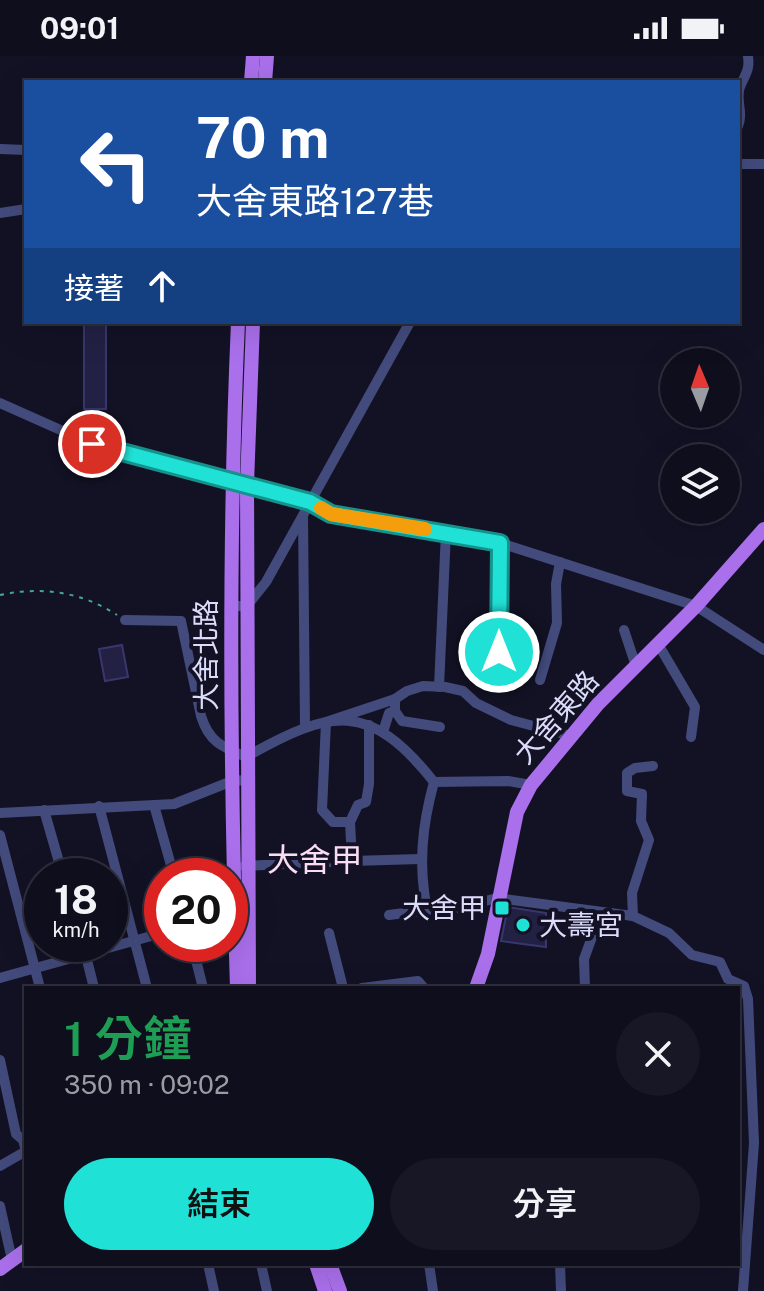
<!DOCTYPE html>
<html lang="zh-TW">
<meta charset="utf-8">
<style>
:root{--surface:#0e0e1c;--page:#171725;--text:#f1f3f6;--muted:#9b9ca3;--line:#2e2e3b;--accent:#20e1d6}
body{margin:0;font-family:"Public Sans","Noto Sans TC",sans-serif;background:var(--page);color:var(--text);height:100vh;display:flex;flex-direction:column;font-size:30px;white-space:nowrap}
*{box-sizing:border-box;margin:0}
p{font-size:26px;color:var(--muted)}
.icon{flex:none;width:44px;height:44px;fill:none;stroke:currentColor;stroke-width:2;stroke-linecap:round;stroke-linejoin:round}
.map{position:relative;flex:1;overflow:hidden}
.panel{position:absolute;left:24px;top:930px;width:716px;height:280px;display:flex;flex-direction:column;background:var(--surface);border-radius:0px;box-shadow:0 8px 32px #0002,0 0 0 2px var(--line)}
.panel>*{flex:none}
.banner{position:absolute;left:24px;top:24px;width:716px;height:244px;border-radius:0px;box-shadow:0 8px 32px #0002,0 0 0 2px var(--line);background:#1a4fa0;color:#fff;overflow:hidden}
.needle{width:52px;rotate:358deg}
.buttons{position:absolute;left:660px;top:292px;display:grid;gap:16px}
.buttons a{display:grid;place-items:center;width:80px;height:80px;border-radius:50%;background:var(--surface);box-shadow:0 8px 32px #0002,0 0 0 2px var(--line);font-size:40px}
.speed{position:absolute;left:24px;top:802px;display:flex;gap:16px;font-size:40px;font-weight:700;text-align:center}
.speed>*{display:grid;place-content:center;width:104px;height:104px;border-radius:50%;background:var(--surface);box-shadow:0 8px 32px #0002,0 0 0 2px var(--line);line-height:1}
.speed small{font-size:20px;font-weight:400}
.speed .limit{border:12px solid #d22;background:#fff;color:#111}
.pin{position:absolute;display:grid;place-items:center;width:68px;height:68px;color:#fff;margin:-34px;border:4px solid #fff;border-radius:50%;box-shadow:0 2px 8px #0007}
.me{position:absolute;width:88px;margin:-44px;rotate:0deg;stroke-linejoin:round;filter:drop-shadow(0 0 6px #0008)}
.turn{display:flex;align-items:center;gap:28px;height:168px;padding:0 40px;font-size:36px}
.turn .icon{width:104px;height:104px;stroke-width:2.5}
.turn b{display:block;font-size:56px;line-height:68px}
.then{display:flex;align-items:center;height:76px;padding:0 40px;background:#0003;gap:16px;font-size:30px}
.round{display:grid;place-items:center;flex:none;width:84px;height:84px;border-radius:42px;background:var(--page)}
.head{display:flex;align-items:center;justify-content:space-between;height:136px;padding:0 40px}
h1{font-size:48px;font-weight:600;line-height:60px;color:#1e9e55}
.button{display:flex;gap:16px;margin-top:auto;padding:16px 40px}
.button a{flex:1;height:92px;border-radius:48px;background:var(--accent);color:#111;font-size:32px;font-weight:600;line-height:92px;text-align:center}
.button a+a{background:var(--page);color:var(--text)}
.status{display:flex;justify-content:space-between;align-items:center;height:56px;padding:0 40px;background:var(--surface);direction:ltr}
.status svg{height:22px;fill:currentColor}
.map>svg:first-child{display:block}
</style>
<div class="status"><b>09:01</b><svg viewBox="0 0 49 12"><path d="M0 12V9h3v3zM5 12V6h3v6zM10 12V3h3v9zM15 12V0h3v12zM26 1h20v11H26zM47 4h2v5h-2z"/></svg></div>
<div class="map">
<svg width="764" height="1235" viewBox="0 0 764 1235">
<rect width="100%" height="100%" fill="#131225"/>
<g fill="#222143" stroke="#38366c" stroke-width="2">
<rect x="84" y="266" width="22" height="87"/>
<path d="M122 589 128 621 105 625 99 593Z"/>
<path d="M508 851 546 857V891L501 885Z"/>
</g>
<g fill="none" stroke-linecap="round" stroke-linejoin="round">
<g stroke="#40a992" stroke-width="2" stroke-dasharray="4 6" stroke-linecap="butt">
<path d="M0 539C42 530 82 536 117 559"/>
<path d="M190 565 220 564"/>
</g>
<g stroke="#434b7d" stroke-width="10">
<path d="M738 70C744 56 735 44 740 31 745 18 750 15 748 0"/>
<path d="M0 93 26 94"/>
<path d="M738 108H764"/>
<path d="M0 157 26 153"/>
<path d="M0 347 92 388 310 446 331 458 500 487 696 550 764 594"/>
<path d="M303 460 305 670"/>
<path d="M232 549 246 551 266 526 410 266"/>
<path d="M125 564 181 565 201 660C209 686 222 691 246 701 331 653 369 644 434 726"/>
<path d="M624 574 636 610"/>
<path d="M658 588 695 651 691 681"/>
<path d="M499 596 500 487"/>
<path d="M540 624 557 567 556 528 560 506"/>
<path d="M439 631 446 476"/>
<path d="M395 643V655L402 665 440 671"/>
<path d="M383 676 389 657 395 655"/>
<path d="M434 726 508 725 531 729"/>
<path d="M154 749 174 820"/>
<path d="M99 750 147 932"/>
<path d="M44 754 63 820"/>
<path d="M0 757 174 748 232 725 246 724"/>
<path d="M350 766H333L322 754 326 666 395 643 407 635 423 630 445 631 463 635 476 647 511 664 571 680"/>
<path d="M0 779 40 932"/>
<path d="M352 805 420 803"/>
<path d="M244 810 352 805 350 766 358 749 366 746 369 728V669"/>
<path d="M427 854C418 809 422 770 434 726"/>
<path d="M389 859 427 854 429 859 497 842 633 860"/>
<path d="M633 860 669 877 692 899 720 906 728 923 744 930 748 943 754 1087 743 1235"/>
<path d="M633 860 632 837 649 784 641 765 642 738 627 735V717L635 712 653 710"/>
<path d="M329 877 343 932"/>
<path d="M83 888 94 932"/>
<path d="M192 888 203 932"/>
<path d="M0 922 162 877"/>
<path d="M362 932 418 925 424 932"/>
<path d="M585 932 584 903 596 870 591 856"/>
<path d="M0 1004 16 1078 23 1084 26 1095 0 1110"/>
<path d="M0 1150 12 1204"/>
<path d="M208 1208 214 1235"/>
<path d="M261 1208 267 1235"/>
<path d="M429 1208 433 1235"/>
<path d="M560 1208 561 1235"/>
</g>
<g stroke="#aa70ec" stroke-width="14">
<path d="M251 26 253 0"/>
<path d="M265 26 267 0"/>
<path d="M237 932C230 710 228 488 238 266"/>
<path d="M249 932 247 428 253 266"/>
<path d="M476 932 488 898 517 756 531 729 598 648 696 550 764 473"/>
<path d="M316 1208 325 1235"/>
<path d="M330 1208 340 1235"/>
<path d="M0 1213 26 1194"/>
</g>
</g>
<g fill="none" stroke-linecap="round" stroke-linejoin="round">
<g stroke="#15928b" stroke-width="20">
<path id="route" d="M92 388 310 446 331 458 500 487 499 596"/>
</g>
<use href="#route" stroke="#20e1d6" stroke-width="14"/>
<path stroke="#f59e0b" stroke-width="14" d="M321 452 331 458 425 473"/>
</g>
<g fill="#20e1d6" stroke="#131225" stroke-width="3">
<rect x="494" y="844" width="16" height="16" rx="4"/>
<circle cx="523" cy="869" r="8"/>
</g>
<g text-anchor="middle" stroke-width="8" stroke-linejoin="round" paint-order="stroke">
<g font-size="28" fill="#dbdcfa" stroke="#131225">
<text transform="translate(206 599) rotate(-90)" y="10">大舍北路</text>
<text transform="translate(556 661) rotate(-49)" y="10">大舍東路</text>
</g>
<g font-size="28" fill="#dbdcfa" stroke="#131225" text-anchor="end">
<text x="486" y="862">大舍甲</text>
<text x="539" y="879" text-anchor="start">大壽宮</text>
</g>
<g font-size="32" fill="#fadcf4" stroke="#131225">
<text x="315" y="815">大舍甲</text>
</g>
</g>
</svg>
<div class="buttons">
<a><svg class="needle" viewBox="-14 -14 28 28"><path d="M0-13l5 13h-10z" fill="#e53935"/><path d="M0 13l5-13h-10z" fill="#9b9ca3"/></svg></a>
<a><svg class="icon" aria-label="layers" viewBox="0 0 24 24"><path d="M12 4l9 5-9 5-9-5zM3 14l9 5 9-5"/></svg></a>
</div>
<div class="speed"><div>18<small>km/h</small></div><div class="limit">20</div></div>
<div class="pin" style="left:92px;top:388px;background:#d93025"><svg class="icon" aria-label="arrive" viewBox="0 0 24 24"><path d="M6 21V4h12l-3 4 3 4H6"/></svg></div>
<svg class="me" style="left:499px;top:596px" viewBox="-20 -20 40 40"><circle r="17" fill="#20e1d6" stroke="#fff" stroke-width="3"/><path d="M0-11L8 9 0 5-8 9z" fill="#fff"/></svg>
<div class="banner">
<div class="turn"><svg class="icon" aria-label="left" viewBox="0 0 24 24"><path d="M17 20v-9H6M10 6l-5 5 5 5"/></svg><div><b>70 m</b>大舍東路127巷</div></div>
<div class="then">接著<svg class="icon" aria-label="ahead" viewBox="0 0 24 24"><path d="M12 20V5M6 11l6-6 6 6"/></svg></div>
</div>
<section class="panel">
<div class="head"><div><h1>1 分鐘</h1><p>350 m · 09:02</p></div><a class="round"><svg class="icon" aria-label="close" viewBox="0 0 24 24"><path d="M6 6l12 12M18 6L6 18"/></svg></a></div>
<div class="button"><a>結束</a><a>分享</a></div>
</section>
</div>
